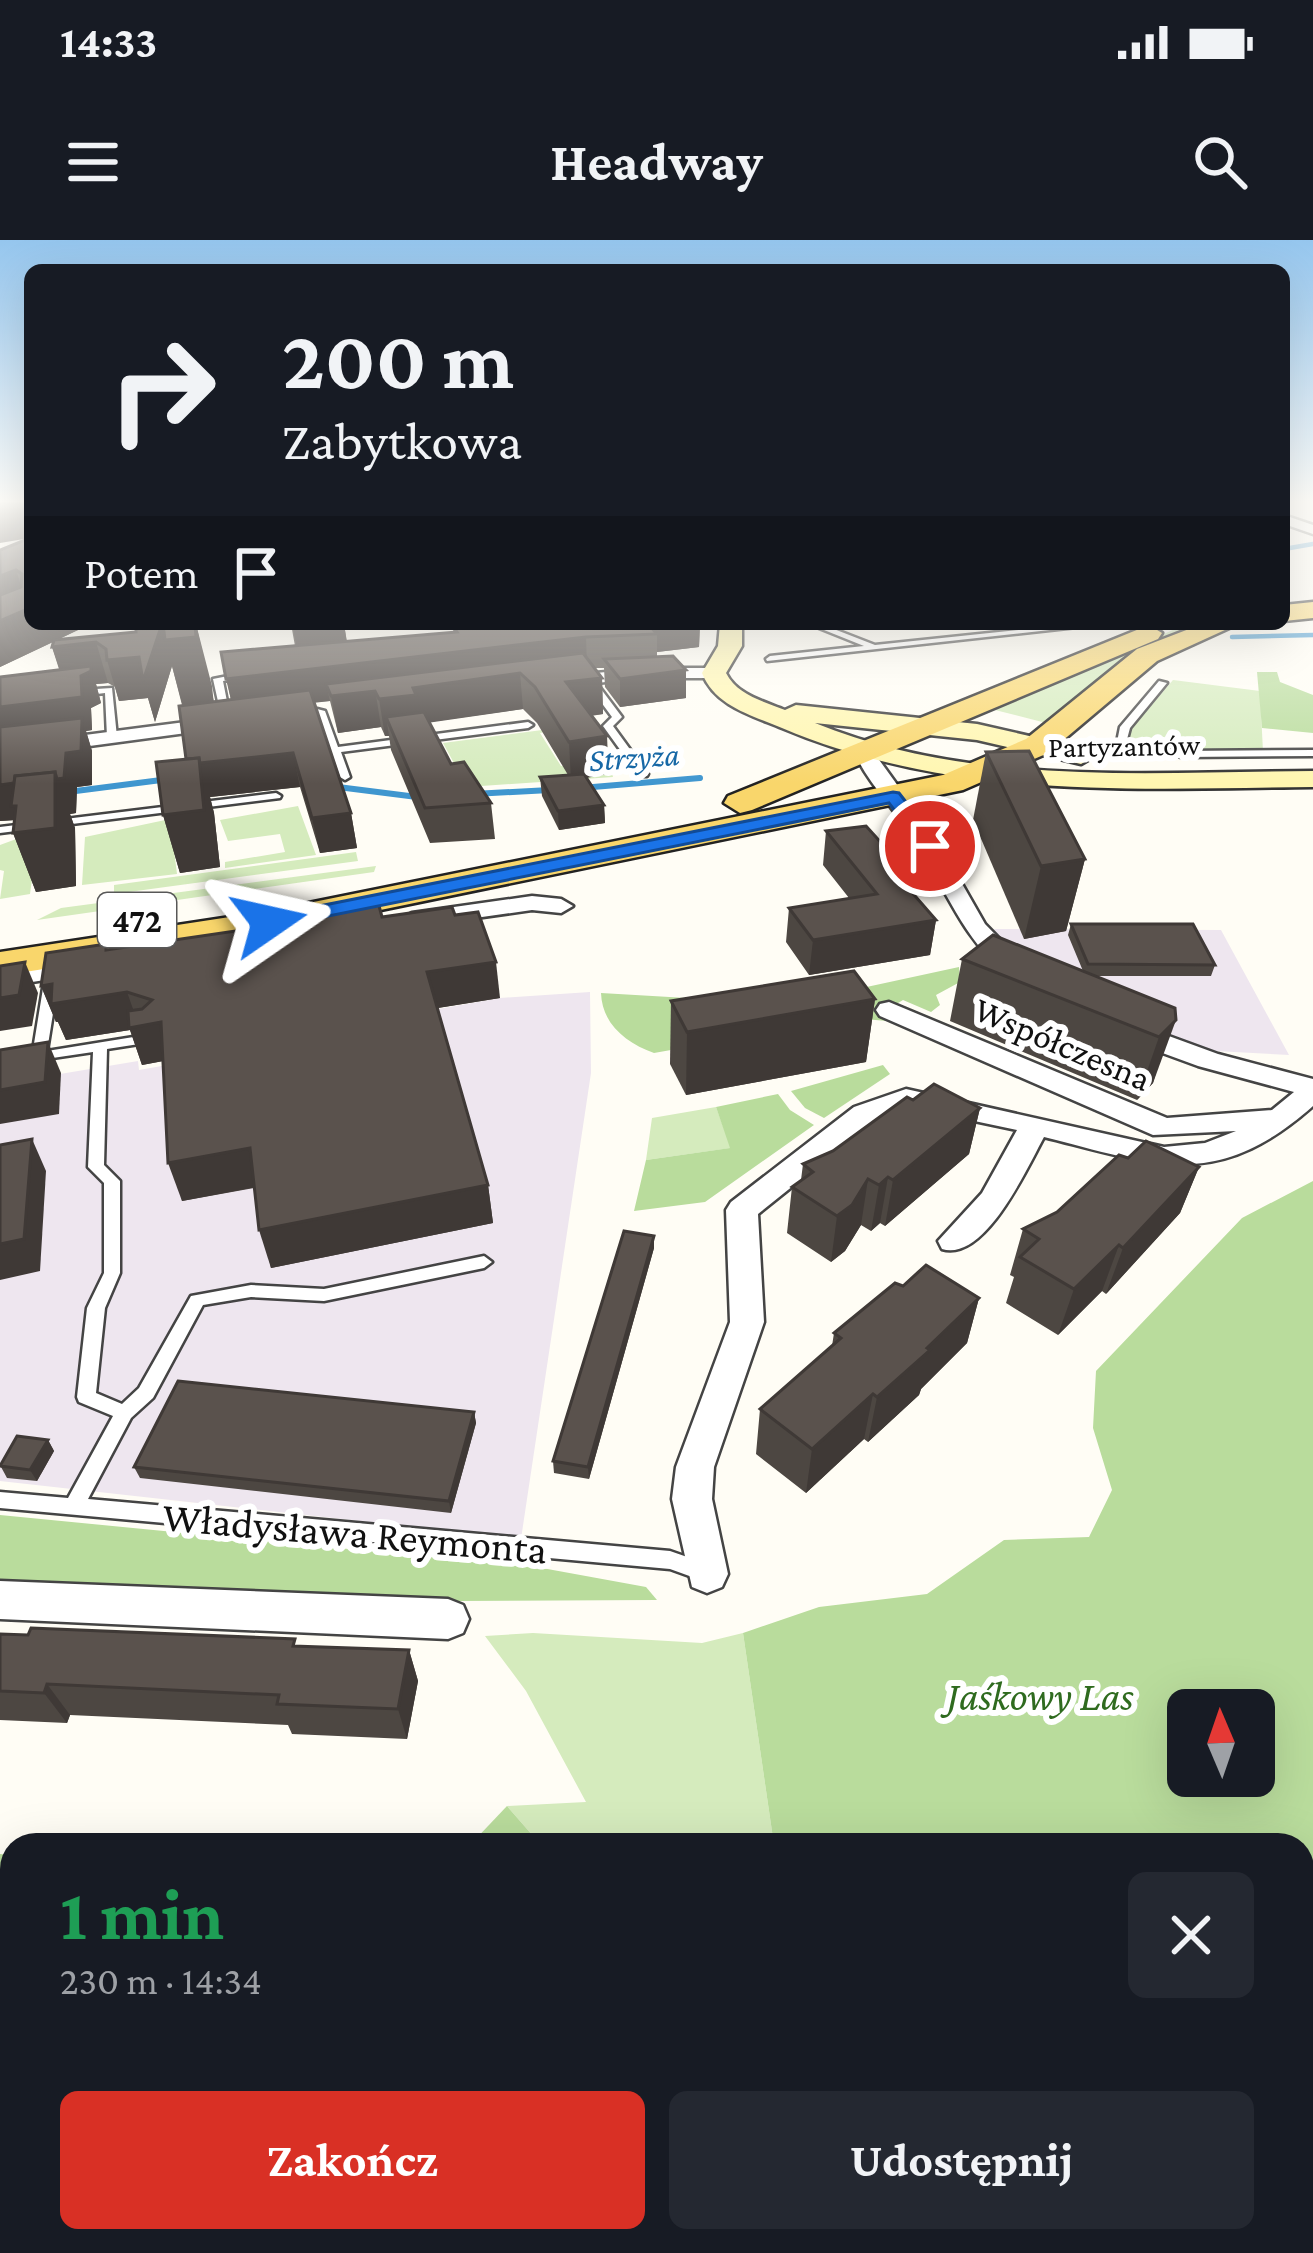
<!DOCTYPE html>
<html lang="pl">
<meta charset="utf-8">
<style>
:root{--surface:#171b24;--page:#242831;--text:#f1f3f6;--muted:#9ea1a6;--accent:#d93025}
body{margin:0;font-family:"Crimson Pro",serif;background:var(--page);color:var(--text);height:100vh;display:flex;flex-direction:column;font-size:45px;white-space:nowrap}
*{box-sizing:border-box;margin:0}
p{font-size:39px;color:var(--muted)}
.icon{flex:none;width:66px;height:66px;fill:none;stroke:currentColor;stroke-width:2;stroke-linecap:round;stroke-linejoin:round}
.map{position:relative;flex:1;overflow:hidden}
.details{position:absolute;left:0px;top:1593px;width:1314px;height:420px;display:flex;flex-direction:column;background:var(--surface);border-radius:36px 36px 0 0;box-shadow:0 12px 48px #0002}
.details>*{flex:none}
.hud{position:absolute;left:24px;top:24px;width:1266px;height:366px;border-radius:18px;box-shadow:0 12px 48px #0002;background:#171b24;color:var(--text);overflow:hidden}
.needle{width:78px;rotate:358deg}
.controls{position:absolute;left:1167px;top:1449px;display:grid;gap:24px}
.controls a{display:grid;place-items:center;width:108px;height:108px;border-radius:18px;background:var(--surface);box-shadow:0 12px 48px #0002;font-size:60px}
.pin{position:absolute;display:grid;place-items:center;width:102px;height:102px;color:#fff;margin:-51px;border:6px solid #fff;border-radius:50%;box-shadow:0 3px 12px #0007}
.me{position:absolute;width:132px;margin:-66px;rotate:79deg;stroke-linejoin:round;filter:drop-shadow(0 0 9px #0008)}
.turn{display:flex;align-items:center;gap:42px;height:252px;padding:0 60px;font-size:54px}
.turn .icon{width:156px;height:156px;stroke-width:2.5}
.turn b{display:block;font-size:84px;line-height:102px}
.then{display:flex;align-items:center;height:114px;padding:0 60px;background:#0003;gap:24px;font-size:45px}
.round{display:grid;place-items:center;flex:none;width:126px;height:126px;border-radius:18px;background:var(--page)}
.overview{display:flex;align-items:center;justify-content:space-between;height:204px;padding:0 60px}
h1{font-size:72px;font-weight:700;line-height:90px;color:#1e9e55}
.cta{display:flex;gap:24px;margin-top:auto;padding:24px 60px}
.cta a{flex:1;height:138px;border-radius:18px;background:var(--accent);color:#fff;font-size:48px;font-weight:700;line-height:138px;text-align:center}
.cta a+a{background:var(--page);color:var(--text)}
.status{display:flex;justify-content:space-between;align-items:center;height:84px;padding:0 60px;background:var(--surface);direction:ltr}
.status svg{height:33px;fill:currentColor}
header{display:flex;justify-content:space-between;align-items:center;height:156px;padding:0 60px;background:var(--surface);font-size:54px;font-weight:700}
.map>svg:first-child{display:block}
</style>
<div class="status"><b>14:33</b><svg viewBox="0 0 49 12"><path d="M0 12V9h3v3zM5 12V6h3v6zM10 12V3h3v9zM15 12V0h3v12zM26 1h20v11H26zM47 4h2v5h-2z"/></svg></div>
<header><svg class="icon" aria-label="menu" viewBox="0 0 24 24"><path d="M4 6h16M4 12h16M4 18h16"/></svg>Headway<svg class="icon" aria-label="search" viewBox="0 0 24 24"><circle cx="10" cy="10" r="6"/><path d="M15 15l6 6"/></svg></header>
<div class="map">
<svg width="1313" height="2013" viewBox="0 0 1313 2013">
<rect width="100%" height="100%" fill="#fffdf5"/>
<g fill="#eee6ef">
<path d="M994 689 1221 690 1289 815 1215 811 1159 794 1002 706Z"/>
<path d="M590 752 591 833 521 1299 0 1241V844L138 821 139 830 342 794V786L500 758Z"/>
</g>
<g fill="#d5ebbd">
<path d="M1186 384H1205L1139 411 1050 484 995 470Z"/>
<path d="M1173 440 1260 451 1263 512 1142 509 1127 503 1125 496Z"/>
<path d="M580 485 540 493 561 526 609 525 613 537 467 547 443 503Z"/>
<path d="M298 566 316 615 225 628V622L285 612 280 594 228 601 220 580Z"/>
<path d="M170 579 177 634 82 645 85 597Z"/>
<path d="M19 598 34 625 30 654 0 659 4 631 0 630V605Z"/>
<path d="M356 612 358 621 114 654V645Z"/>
<path d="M376 626 374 632 37 680 61 668Z"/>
<path d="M716 867 731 908 646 920 652 878Z"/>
<path d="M533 1393 702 1403 743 1393 774 1605H541L507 1566 586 1562 526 1451 485 1396Z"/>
</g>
<g fill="#b9dc9c" fill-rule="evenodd">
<path d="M1257 432H1277L1280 442 1313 455V493L1262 488Z"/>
<path d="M959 727 960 742 936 755 940 765 931 772 903 760 880 774 887 781 852 778 654 813C626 803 602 784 601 753L788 764Z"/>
<path d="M883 825 890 834 824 878 805 868 791 851Z"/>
<path d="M778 854 790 870 814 885 705 962 634 971 646 920 730 908 716 867Z"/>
<path d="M1313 941V2013H0V1614L12 1615V2001H1302V1605H774L743 1393 819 1367 927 1354 1004 1300 1089 1297 1112 1250 1093 1188 1096 1131 1242 978ZM1188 1470H1254V1536H1188Z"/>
<path d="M0 1275 542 1328 646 1347 657 1360 457 1361 0 1340Z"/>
<path d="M507 1566 541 1605H470Z"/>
</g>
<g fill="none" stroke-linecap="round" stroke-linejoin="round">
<g stroke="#3f96cf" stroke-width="4.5">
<path d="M1284 309 1313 304"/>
<path d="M1232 397 1313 395"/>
</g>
<g stroke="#3f96cf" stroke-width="6">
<path d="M330 546 425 558"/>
<path d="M581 548 700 538"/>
<path d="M68 552 169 539"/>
<path d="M473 554 550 550"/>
</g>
<g stroke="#444" stroke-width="5">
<g id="lane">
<path d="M809 384H821L875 405 1076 384H1104L767 421 766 419 770 416 864 406Z"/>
<path d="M243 433 247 436 246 438 223 441 231 482 223 484 213 439Z"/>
<path d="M586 437H592L622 477 613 486 648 534 647 536H639L603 486 612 477 584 439Z"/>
<path d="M1159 441 1167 443 1130 488 1126 503 1182 511 1313 510V516L1182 517 1116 507 1120 487Z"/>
<path d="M112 448 117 497 112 500 107 497 105 453 80 456 75 453 80 450Z"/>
<path d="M317 469 325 471 338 507 528 482 533 485 528 488 341 512 350 537 345 540 340 537Z"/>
<path d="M276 553 281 556 280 558 0 593V587Z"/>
<path d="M51 738 58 742 47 811 152 794 159 798 152 802 107 809 104 925 120 941V1033L105 1068 96 1153 122 1164 139 1148 191 1056 251 1045 324 1049 484 1016 492 1022 484 1028 324 1061 251 1057 203 1065 153 1158 131 1178 88 1259 670 1311 713 1326 716 1333 713 1340 706 1342 670 1329 0 1268V1252L68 1258 113 1176 79 1162 77 1157 87 1068 104 1033V943L88 927 93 812 39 820 32 816 44 742Z"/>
</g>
</g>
<g stroke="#444" stroke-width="5">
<g id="street">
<path d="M1284 275 1313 285V294L1284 284Z"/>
<path d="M647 428H714L723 433 714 438H647L555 447 546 442 555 437Z"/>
<path d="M224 477 234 483 231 487 0 518V506Z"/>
<path d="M858 510H872L937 600 985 684 1031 731 1027 736H1009C962 699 946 648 914 599 895 569 870 546 855 514Z"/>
<path d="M532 656 561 659 573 666 561 673 532 670 412 687 400 680 412 673Z"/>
<path d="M87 719 100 727 96 732 0 747V731Z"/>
<path d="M889 762 1167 878 1272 870 1294 852 1198 826 1116 796 1112 790 1116 784H1136L1218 814 1313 839V866C1216 952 1155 925 1044 897 1027 928 985 1022 942 1009L938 1001 982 953 1017 890 908 867 874 881 758 974 764 1082 714 1227 712 1259 728 1334 722 1347 707 1353 692 1347 672 1259 676 1227 730 1082 726 970 731 962 854 867 906 849 1164 907 1205 903 1236 891 1153 895 880 776 876 770 880 764Z"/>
<path d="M0 1341 448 1359 463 1365 469 1379 463 1393 448 1399 0 1379Z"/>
</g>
</g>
<g stroke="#333" stroke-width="5">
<path id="secondary" d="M720 384H742V406L726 433C737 455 763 461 785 470L796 465 977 484 1091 510 1095 516 1081 524 977 500 815 483C972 547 1147 532 1313 531V547C1132 549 952 560 782 488 751 475 715 466 702 433L718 406Z"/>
</g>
<g stroke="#222" stroke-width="5">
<g id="primary">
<path d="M1313 362V378L1284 381V365Z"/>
<path d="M1202 384H1238L1157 421 1048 513 963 550 269 693 0 736V712L269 671 943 535 1026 499 1137 409Z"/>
<path d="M1149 385 1162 393 1158 399 752 570 740 573 724 563 728 556Z"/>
</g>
</g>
<use href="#lane" fill="#fff" fill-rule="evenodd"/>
<use href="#street" fill="#fff" fill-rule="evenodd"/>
<use href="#secondary" fill="#fff6b0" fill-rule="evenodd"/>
<use href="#primary" fill="#f9d66b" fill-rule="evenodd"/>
</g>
<g fill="#4d4742">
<path d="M30 298V384H115L78 390 59 399 136 392V384H196L214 462 231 460 221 412 295 406 291 384H344L347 402 454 393 451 384H700L699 407 657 412V416H673L686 430V458L620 467 605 447 604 428H595L602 438 603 474 591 476 607 496 608 534 586 538 604 565 605 583 559 590 542 556 540 537 568 535 537 483 523 469 429 482 451 524 464 522 491 563 495 599 430 603 391 510 389 496H385L381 487 338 493 330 461 315 462 351 573 357 608 320 613 300 547 210 557 214 573 220 627 180 633 163 575 156 522 186 519 179 466 182 465 172 426 155 482 148 458 119 461 115 447 108 443 96 444 101 463 91 468 92 490 86 491 92 511V545L77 547 76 573 70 574 75 588 76 646 36 652 13 593 15 580 0 581V437L60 430 52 407 53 402 0 427V310Z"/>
<path d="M986 512 1085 619 1066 691 1024 699 973 580Z"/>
<path d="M826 591 895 619 918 659 936 680 930 715 809 735 786 702 789 668 849 658 823 625Z"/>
<path d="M455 675 500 758 437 768 488 945 493 983 271 1028 254 948 182 961 163 821 142 825 130 790 66 800 58 782H56L41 746 106 704 108 710 382 677Z"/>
<path d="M1071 684 1215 725 1211 736H1095L1175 768 1153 843 1137 860 950 781 962 719 1083 731 1068 695Z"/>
<path d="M875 759 866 822 686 855 670 824 671 761Z"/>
<path d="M913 860 980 868 969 914 885 986 880 983 871 991 861 985 845 1011 831 1022 787 993 792 947 801 940 803 924 833 911Z"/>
<path d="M1128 918 1199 927 1180 973 1106 1054 1102 1051 1058 1095 1006 1063 1014 1037 1010 1035 1023 989 1057 972Z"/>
<path d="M654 996V1008L589 1239 554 1233 553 1221Z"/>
<path d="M903 1046 979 1058 967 1103 921 1149 919 1155 868 1202 864 1199 806 1253 756 1214 760 1169 832 1106 834 1093Z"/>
<path d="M474 1172 476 1183 451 1273 140 1238 134 1227Z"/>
<path d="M48 1200 54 1211 37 1241 7 1238 0 1225Z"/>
<path d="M0 1394 409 1410 418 1441 407 1499 292 1494 288 1485 70 1475 67 1483 0 1480Z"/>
</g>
<g fill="#3f3936" fill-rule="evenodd">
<path d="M0 262H30V298L0 303Z"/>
<path d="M16 330 28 367 0 379V336Z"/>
<path d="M30 368V384H115L78 390 0 427V381Z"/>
<path d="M162 384H196L212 446 215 475 186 478 172 426 155 482 148 458 119 461 107 420Z"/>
<path d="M292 384H344L349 417 300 423Z"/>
<path d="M647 384H700L699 407 657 412V394Z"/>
<path d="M586 397 587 429 520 433 523 469 420 484 386 477 389 496H385L379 459 413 450 376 455 381 487 338 493 331 456 326 444 330 461 234 472 226 439Z"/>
<path d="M96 402 108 443 96 444 101 463 91 468 92 490 86 491 92 511V545L77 547 76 573 70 574 75 588 76 646 36 652 13 593 21 592 16 580 0 581V545L55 539V532L57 539 64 538 66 513 81 511V491L0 501V467L82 457 81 446 65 448 52 407ZM55 575V588L26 592 22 579Z"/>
<path d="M686 430V458L620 467V439Z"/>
<path d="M602 438 603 474 568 478 566 442Z"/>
<path d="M607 496 608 534 571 540 569 502Z"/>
<path d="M293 513 300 547 210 557 214 573 220 627 180 633 163 575 187 524Z"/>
<path d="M604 565 605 583 559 590 558 571Z"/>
<path d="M351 573 357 608 320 613 312 578Z"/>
<path d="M1085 619 1066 691 1024 699 1041 626Z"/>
<path d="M936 680 930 715 809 735 813 700Z"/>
<path d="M25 722 38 753 32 786 0 791V758Z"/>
<path d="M496 722 500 758 432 769 427 732Z"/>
<path d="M52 744 127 752 139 786 161 782 174 819 142 825 130 790 66 800 58 782H56L41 746Z"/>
<path d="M875 759 866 822 686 855 687 792Z"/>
<path d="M1176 780 1153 843 1137 860 1159 797Z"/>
<path d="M48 802 61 833 59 874 0 884V850Z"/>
<path d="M980 868 969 914 885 986 893 940Z"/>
<path d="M32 899 46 931 40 1031 0 1040V1004Z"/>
<path d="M250 908 261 946 182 961 168 923Z"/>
<path d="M1199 927 1180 973 1106 1054 1123 1008Z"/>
<path d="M888 937 880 983 871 991 879 945Z"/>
<path d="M868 939 861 985 845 1011 831 1022 837 976Z"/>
<path d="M488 945 493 983 271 1028 259 990Z"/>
<path d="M654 996V1008L589 1239 588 1227Z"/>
<path d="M1119 1005 1102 1051 1058 1095 1074 1049Z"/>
<path d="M979 1058 967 1103 921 1149 919 1155 868 1202 877 1157Z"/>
<path d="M873 1154 864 1199 806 1253 812 1209Z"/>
<path d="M474 1172 476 1183 451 1273 449 1261Z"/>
<path d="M48 1200 54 1211 37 1241 30 1230Z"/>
<path d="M409 1410 418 1441 407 1499 398 1469Z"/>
<path d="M47 1444 70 1475 67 1483 44 1453Z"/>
</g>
<g fill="#5a524d" stroke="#3f3936" stroke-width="3">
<path d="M0 262H30L0 267Z"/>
<path d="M30 298V368L0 381V355L21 347 22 334 16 330 0 336V310Z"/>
<path d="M136 384H162L143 441 139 417 107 420 106 409 96 402 52 407 54 400 136 392Z"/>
<path d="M163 384H195L196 397 165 400Z"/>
<path d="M464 384H648L657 394 586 397 226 439 221 412 457 392 453 386Z"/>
<path d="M583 413 602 438 566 442 607 496 569 502 535 447 520 433 413 448 416 455 379 459 375 451 331 456 326 444Z"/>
<path d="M673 416 686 430 620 439 604 419Z"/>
<path d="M91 426V431L81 436 82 457 0 467V437Z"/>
<path d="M310 450 351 573 312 578 293 513 200 523 199 518 186 519 179 466Z"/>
<path d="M424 472 451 524 464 522 491 563 425 568 386 477Z"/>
<path d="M82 478 81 511 66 513 64 538 57 539 55 532 15 536 14 543 0 545V487Z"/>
<path d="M1029 511 1085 619 1041 626 986 512Z"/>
<path d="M199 518 204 570 163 575 156 522Z"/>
<path d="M55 532V588L13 593 16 566H11L15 536Z"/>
<path d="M584 534 604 565 558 571 540 537Z"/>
<path d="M866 586 885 607 896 611 894 617 920 647 909 649 936 680 813 700 789 668 877 654 826 591Z"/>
<path d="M378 662 382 677 452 667 455 675 478 672 496 722 427 732 488 945 259 990 250 908 168 923 161 782 129 788 128 771 142 769 152 760 127 752 51 764 52 744 41 746 46 713 106 704V710L283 684 282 679Z"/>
<path d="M1071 684H1193L1215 725 1088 724Z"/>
<path d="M993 695 1175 768 1176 780 1159 797 962 719Z"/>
<path d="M25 722 19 755 0 758V726Z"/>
<path d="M854 731 875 759 687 792 671 761Z"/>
<path d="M48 802 45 842 0 850V810Z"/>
<path d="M934 844 980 868 893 940 888 937 879 945 868 939 852 965 837 976 792 947 813 932 803 924 833 911 907 857 913 860Z"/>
<path d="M32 899 24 999 0 1004V905Z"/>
<path d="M1146 901 1199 927 1123 1008 1119 1005 1074 1049 1020 1017 1039 999 1023 989 1057 972 1119 915 1128 918Z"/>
<path d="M624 991 654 996 588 1227 553 1221Z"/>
<path d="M926 1025 979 1058 927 1108 930 1110 877 1157 873 1154 812 1209 760 1169 841 1098 834 1093 895 1043 903 1046Z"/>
<path d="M178 1141 474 1172 449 1261 134 1227Z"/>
<path d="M17 1196 48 1200 30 1230 0 1226Z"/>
<path d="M31 1388 295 1399 293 1406 409 1410 398 1469 277 1464 279 1455 47 1444 44 1453 0 1451V1394L28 1395Z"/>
</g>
<linearGradient id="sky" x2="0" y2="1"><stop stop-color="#95c6ee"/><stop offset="0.48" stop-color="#fffefa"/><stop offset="1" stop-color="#fffefa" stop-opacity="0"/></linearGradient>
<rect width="1313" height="544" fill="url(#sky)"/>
<path fill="#1a73e8" stroke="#114b97" stroke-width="3" d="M893 552 899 553 937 602V610H924L889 563 269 688 259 682 269 676Z"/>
<g text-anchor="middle" stroke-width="12" stroke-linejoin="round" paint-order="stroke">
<g font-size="30" fill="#111" stroke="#fff">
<text transform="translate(1124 506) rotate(-1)" y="10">Partyzantów</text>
</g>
<g font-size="33" font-style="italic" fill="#1768a6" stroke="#fff">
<text transform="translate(634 516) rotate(-4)" y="12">Strzyża</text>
</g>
<rect fill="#fff" stroke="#585858" stroke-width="3" x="98" y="653" width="78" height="54" rx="9"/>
<g font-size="33" font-weight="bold" fill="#111">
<text x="137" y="692">472</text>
</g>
<g font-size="36" fill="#111" stroke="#fff">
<text transform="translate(1063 803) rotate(23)" y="13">Współczesna</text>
</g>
<g font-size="42" fill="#111" stroke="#fff">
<text transform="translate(355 1292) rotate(5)" y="15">Władysława Reymonta</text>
</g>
<g font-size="42" font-style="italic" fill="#2f6b1f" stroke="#fff">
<text x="1040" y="1470">Jaśkowy Las</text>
</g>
</g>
</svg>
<div class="controls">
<a><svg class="needle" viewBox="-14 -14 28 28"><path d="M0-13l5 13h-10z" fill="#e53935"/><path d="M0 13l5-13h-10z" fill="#9ea1a6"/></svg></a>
</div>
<div class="pin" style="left:930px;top:606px;background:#d93025"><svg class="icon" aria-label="arrive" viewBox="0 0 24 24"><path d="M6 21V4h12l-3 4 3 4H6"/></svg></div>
<svg class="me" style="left:269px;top:682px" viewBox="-20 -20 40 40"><path d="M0-17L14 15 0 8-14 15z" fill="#1a73e8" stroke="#fff" stroke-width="4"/></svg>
<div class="hud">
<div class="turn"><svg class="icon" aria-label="right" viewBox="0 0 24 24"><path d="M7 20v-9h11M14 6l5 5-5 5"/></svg><div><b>200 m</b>Zabytkowa</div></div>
<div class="then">Potem<svg class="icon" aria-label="arrive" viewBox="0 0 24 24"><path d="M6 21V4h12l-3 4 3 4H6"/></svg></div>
</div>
<section class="details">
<div class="overview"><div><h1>1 min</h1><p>230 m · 14:34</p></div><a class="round"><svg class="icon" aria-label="close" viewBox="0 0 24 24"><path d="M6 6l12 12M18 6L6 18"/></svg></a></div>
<div class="cta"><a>Zakończ</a><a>Udostępnij</a></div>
</section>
</div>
